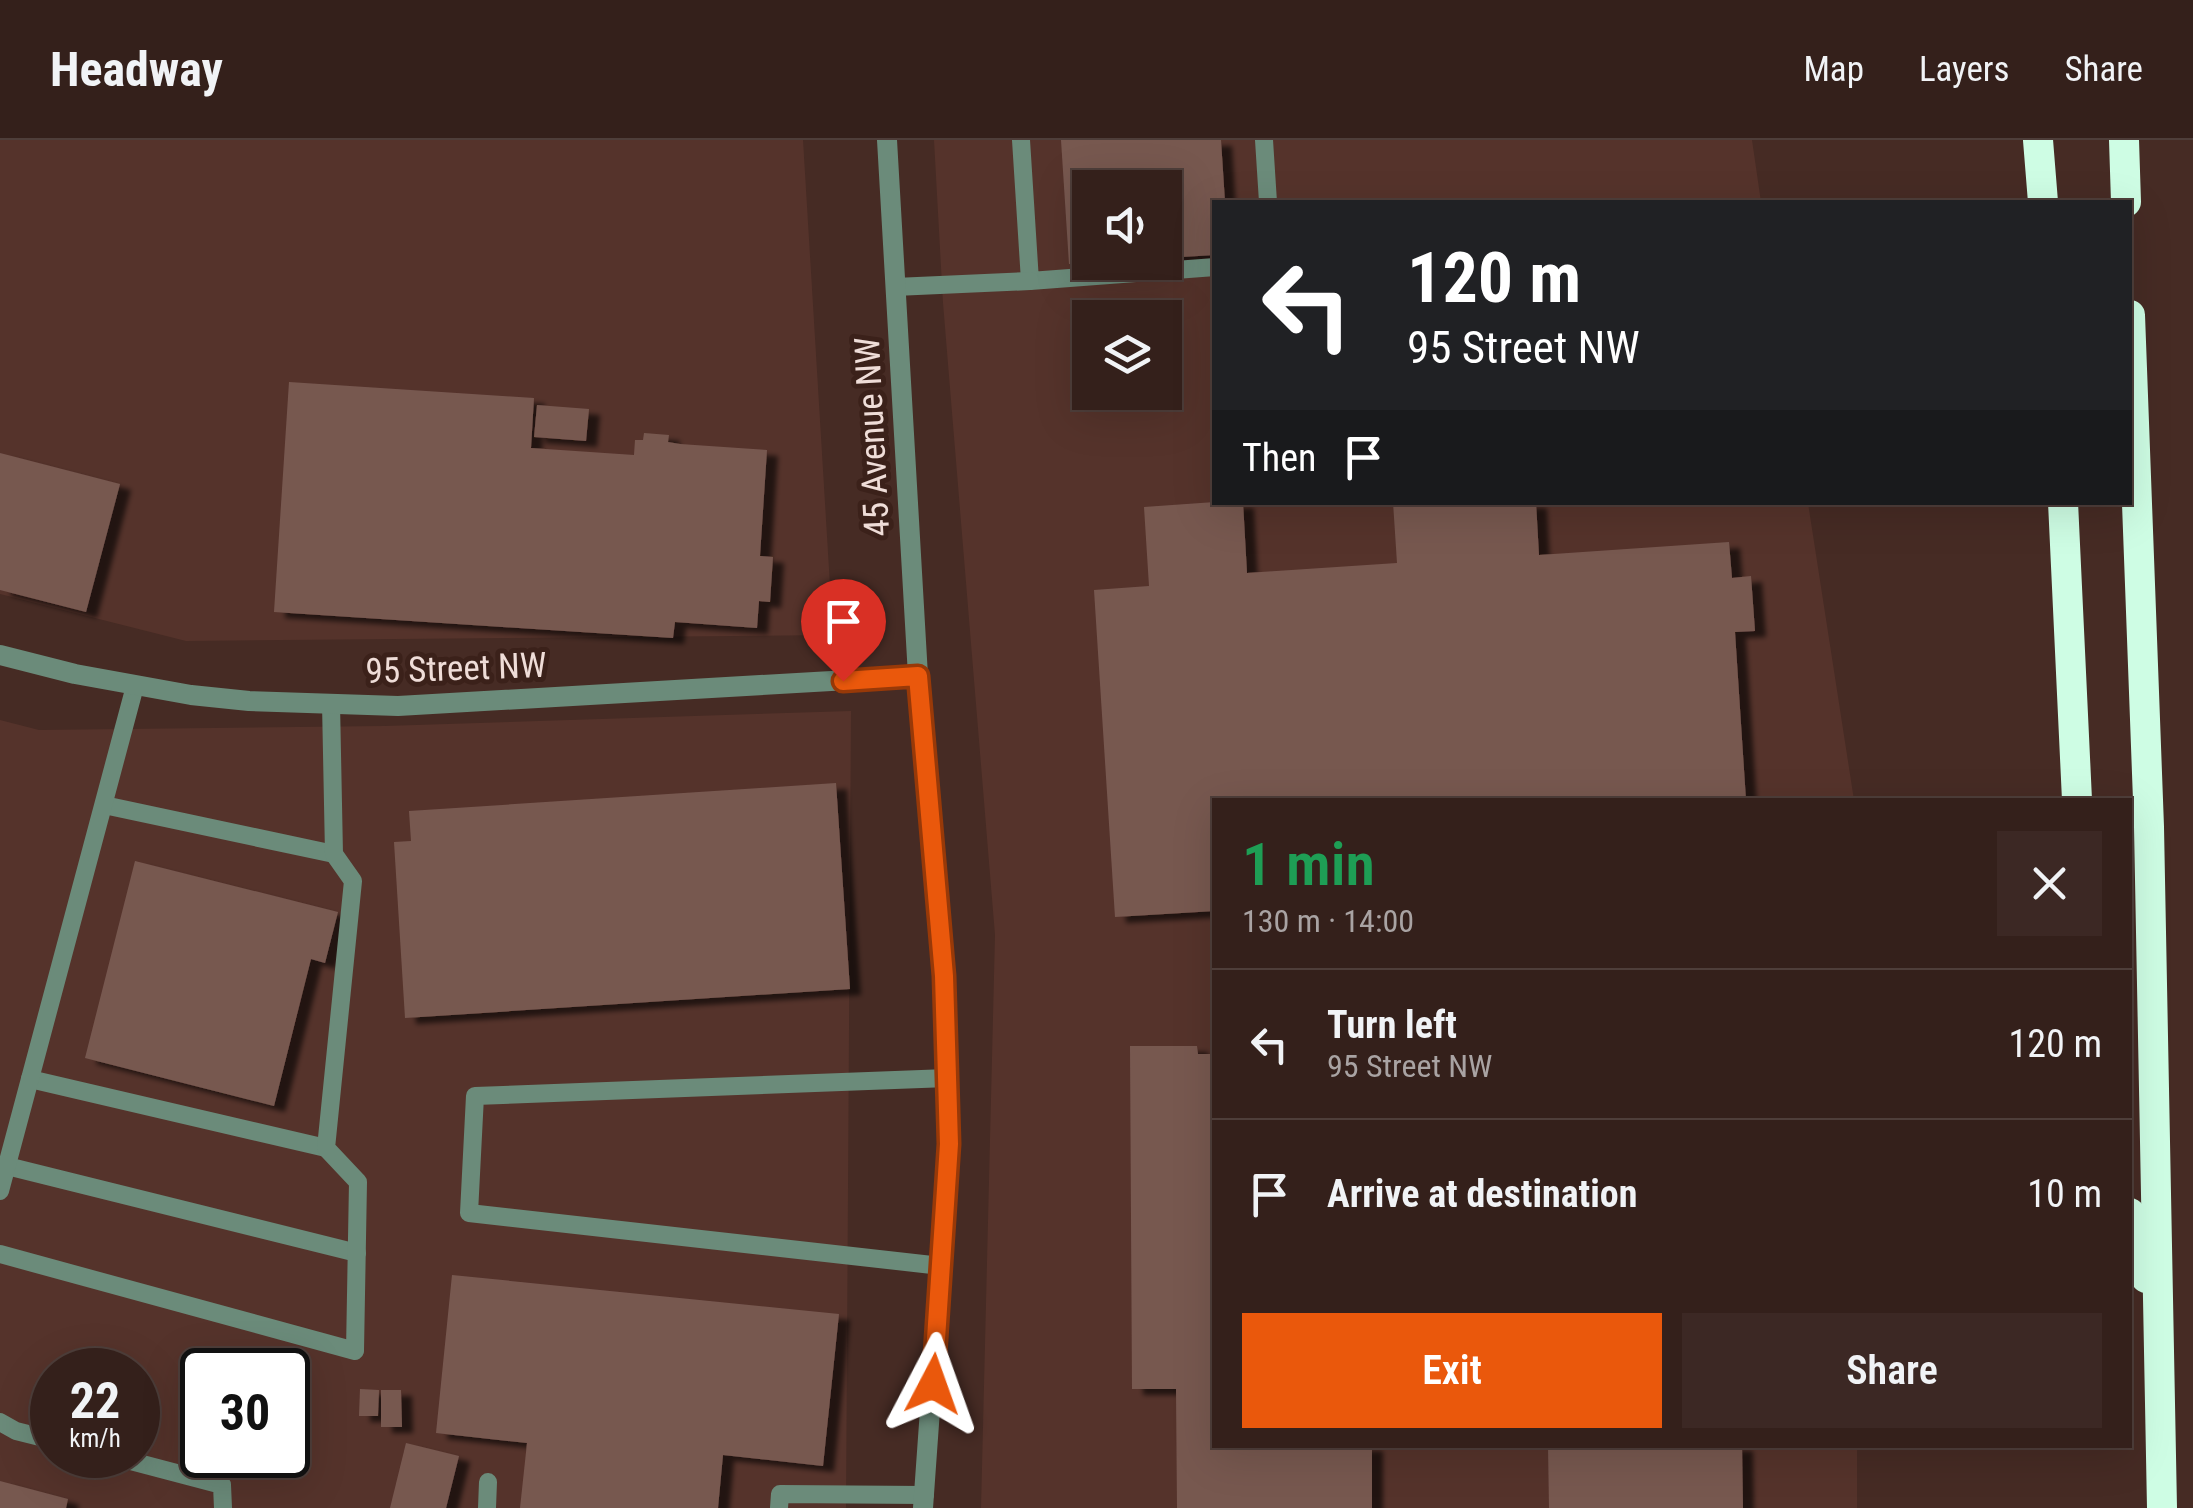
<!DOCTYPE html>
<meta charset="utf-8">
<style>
:root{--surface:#34201b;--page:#3c2824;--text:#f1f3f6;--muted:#a9a3a3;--line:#4e3e3a;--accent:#ea580c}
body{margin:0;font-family:"Roboto Condensed",sans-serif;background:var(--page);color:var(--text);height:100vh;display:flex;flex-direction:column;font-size:38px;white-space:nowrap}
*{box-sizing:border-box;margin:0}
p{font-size:32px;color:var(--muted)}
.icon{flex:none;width:55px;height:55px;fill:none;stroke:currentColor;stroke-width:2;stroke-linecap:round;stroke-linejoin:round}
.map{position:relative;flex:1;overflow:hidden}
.panel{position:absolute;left:1212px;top:658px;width:920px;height:650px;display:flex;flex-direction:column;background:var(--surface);border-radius:0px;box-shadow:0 10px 40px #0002,0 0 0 2px var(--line)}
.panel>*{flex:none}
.hud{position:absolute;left:1212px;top:60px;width:920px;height:305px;border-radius:0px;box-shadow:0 10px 40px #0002,0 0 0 2px var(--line);background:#202124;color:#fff;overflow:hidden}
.buttons{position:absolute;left:1072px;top:30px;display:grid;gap:20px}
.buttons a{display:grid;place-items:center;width:110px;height:110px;border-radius:0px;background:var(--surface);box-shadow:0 10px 40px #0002,0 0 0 2px var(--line);font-size:50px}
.speed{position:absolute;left:30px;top:1208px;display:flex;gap:20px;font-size:50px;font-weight:700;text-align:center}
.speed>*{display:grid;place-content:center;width:130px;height:130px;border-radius:50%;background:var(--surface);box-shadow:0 10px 40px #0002,0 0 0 2px var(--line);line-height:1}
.speed small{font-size:25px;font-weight:400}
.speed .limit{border:5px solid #111;border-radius:15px;background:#fff;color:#111}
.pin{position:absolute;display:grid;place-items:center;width:85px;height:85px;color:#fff;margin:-102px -42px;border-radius:50% 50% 50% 0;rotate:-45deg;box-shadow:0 0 10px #0007}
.pin .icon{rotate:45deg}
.me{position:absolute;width:110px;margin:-55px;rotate:4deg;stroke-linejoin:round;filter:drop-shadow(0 0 8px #0008)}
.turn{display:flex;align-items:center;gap:35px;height:210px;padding:0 30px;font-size:45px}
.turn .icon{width:130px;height:130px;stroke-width:2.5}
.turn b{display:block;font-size:70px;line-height:85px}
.then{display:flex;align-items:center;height:95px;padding:0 30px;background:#0003;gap:20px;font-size:38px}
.round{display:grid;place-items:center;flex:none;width:105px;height:105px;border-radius:0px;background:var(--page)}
.summary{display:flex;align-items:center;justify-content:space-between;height:170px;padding:0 30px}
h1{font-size:60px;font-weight:600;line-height:75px;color:#1e9e55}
.cta{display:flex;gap:20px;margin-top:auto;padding:20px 30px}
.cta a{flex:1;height:115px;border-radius:0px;background:var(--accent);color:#fff;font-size:40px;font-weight:600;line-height:115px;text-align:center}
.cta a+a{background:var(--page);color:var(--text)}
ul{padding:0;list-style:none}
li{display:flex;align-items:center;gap:30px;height:150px;padding:0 30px;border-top:2px solid var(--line)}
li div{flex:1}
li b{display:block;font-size:38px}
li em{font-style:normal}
header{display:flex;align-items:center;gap:60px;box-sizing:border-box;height:140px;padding:0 50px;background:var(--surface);border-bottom:2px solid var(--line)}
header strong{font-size:48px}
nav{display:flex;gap:55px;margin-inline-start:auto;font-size:35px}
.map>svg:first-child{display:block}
</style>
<header>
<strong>Headway</strong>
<nav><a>Map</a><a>Layers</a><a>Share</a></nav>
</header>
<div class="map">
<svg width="2193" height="1368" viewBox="0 0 2193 1368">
<defs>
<filter id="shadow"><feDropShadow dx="11" dy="6" stdDeviation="2.5" flood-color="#0009"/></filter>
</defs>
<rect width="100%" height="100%" fill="#462b24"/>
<g fill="#55332b" fill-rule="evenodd">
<path d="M0 0H803L833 495 186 501 0 454Z"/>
<path d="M934 0H1752L1761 62H1215V362L1808 363 1854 660H1215V1305H1857V1368H981L995 795 943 163ZM1090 48H1165V122H1090ZM1090 178H1165V252H1090Z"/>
<path d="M851 571 846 1368H0V580L39 590 385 586ZM52 1230H138V1315H52ZM202 1230H288V1315H202Z"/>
</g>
<g fill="#775850" filter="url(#shadow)">
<path d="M1061 0H1221L1225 62H1215V115L1165 118V48H1090V123L1069 124Z"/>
<path d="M289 242 534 258 531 308 634 315 635 300H643L644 293 669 295 668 302 680 304 767 310 760 416 773 417 770 462 759 461 757 488 675 482 673 498 274 472Z"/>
<path d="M537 265 589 269 586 301 534 297Z"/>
<path d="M0 313 120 344 86 472 0 450Z"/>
<path d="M1215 362H1243L1247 433 1397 423 1393 362H1536L1539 415 1729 402 1732 438 1751 436 1755 491 1735 492 1746 660H1215V771L1115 777 1094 450 1149 446 1144 367Z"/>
<path d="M836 643 850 849 405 878 394 702 411 701 409 671Z"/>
<path d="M135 721 338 772 325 823 311 819 274 966 85 918Z"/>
<path d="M1130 906H1197L1198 914H1215V1305H1372V1368H1177L1176 1249H1132Z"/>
<path d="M452 1135 839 1174 823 1326 723 1315 718 1368H520L527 1303 436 1293Z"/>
<path d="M360 1249 379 1250 378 1276H359Z"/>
<path d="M381 1250H401L402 1287H381Z"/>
<path d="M406 1303 459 1316 446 1368H390Z"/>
<path d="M1548 1305H1742L1743 1368H1549Z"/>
<path d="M0 1341 68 1359 66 1368H0Z"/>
</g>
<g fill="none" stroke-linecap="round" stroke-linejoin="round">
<g stroke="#6b8b7a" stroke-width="18">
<path d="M1021 0 1030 141 1215 127"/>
<path d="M1264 0 1268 62"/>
<path d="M895 147 1030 141"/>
<path d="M104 665 334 714"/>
<path d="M30 939 326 1008"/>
<path d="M7 1026 357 1113"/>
<path d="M0 1051 135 546"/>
<path d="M0 1114 355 1211 358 1042 326 1008 353 741 334 714 331 563"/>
<path d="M941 1126 469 1073 475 956 948 938"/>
<path d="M0 1282 16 1291 52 1300"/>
<path d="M108 1315 222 1345 223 1368"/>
<path d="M487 1368 488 1342"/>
<path d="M779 1368 780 1354 925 1355"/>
</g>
<g stroke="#6b8b7a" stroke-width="20">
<path d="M887 0 918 536 944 836 948 938 949 1003 923 1368"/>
<path d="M0 515 75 534 191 555 249 561 398 566 918 536"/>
</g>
<g stroke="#cefde4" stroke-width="30">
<path d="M2038 0 2043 62"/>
<path d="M2124 0 2126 62"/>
<path d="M2130 175 2149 687 2162 1368"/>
<path d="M2063 362 2077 660"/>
<path d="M2130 1073 2146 1138"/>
</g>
</g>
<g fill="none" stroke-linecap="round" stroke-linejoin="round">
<g stroke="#983908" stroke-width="25">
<path id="route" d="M843 541 918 536 944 836 949 1004 933 1244"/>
</g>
<use href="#route" stroke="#ea580c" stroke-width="18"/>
</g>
<g text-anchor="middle" stroke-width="10" stroke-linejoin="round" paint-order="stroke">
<g font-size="35" fill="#efddd8" stroke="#3b211a">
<text transform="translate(872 297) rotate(-93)" y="12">45 Avenue NW</text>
<text transform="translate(456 528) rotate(-2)" y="12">95 Street NW</text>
</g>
</g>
</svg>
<div class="buttons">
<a><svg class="icon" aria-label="sound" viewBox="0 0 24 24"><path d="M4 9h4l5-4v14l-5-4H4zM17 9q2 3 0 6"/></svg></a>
<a><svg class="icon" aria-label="layers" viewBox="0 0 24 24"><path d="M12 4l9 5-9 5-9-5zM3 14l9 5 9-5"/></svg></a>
</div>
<div class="speed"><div>22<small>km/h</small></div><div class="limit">30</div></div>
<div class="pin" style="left:843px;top:541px;background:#d93025"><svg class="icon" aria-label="arrive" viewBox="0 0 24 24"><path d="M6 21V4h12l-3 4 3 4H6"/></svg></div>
<svg class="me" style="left:933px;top:1244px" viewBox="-20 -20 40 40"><path d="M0-17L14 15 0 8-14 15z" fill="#ea580c" stroke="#fff" stroke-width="4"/></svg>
<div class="hud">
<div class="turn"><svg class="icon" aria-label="left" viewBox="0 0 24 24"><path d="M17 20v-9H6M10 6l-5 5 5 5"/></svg><div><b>120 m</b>95 Street NW</div></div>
<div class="then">Then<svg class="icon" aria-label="arrive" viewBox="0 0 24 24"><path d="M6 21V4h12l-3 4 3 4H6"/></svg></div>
</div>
<section class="panel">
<div class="summary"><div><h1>1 min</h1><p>130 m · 14:00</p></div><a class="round"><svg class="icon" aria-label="close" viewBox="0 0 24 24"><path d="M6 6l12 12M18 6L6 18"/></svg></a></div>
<ul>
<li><svg class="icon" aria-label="left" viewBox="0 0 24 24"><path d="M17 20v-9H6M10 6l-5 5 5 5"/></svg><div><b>Turn left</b><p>95 Street NW</p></div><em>120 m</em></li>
<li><svg class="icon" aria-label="arrive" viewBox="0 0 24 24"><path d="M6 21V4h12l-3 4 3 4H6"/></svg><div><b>Arrive at destination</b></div><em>10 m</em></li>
</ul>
<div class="cta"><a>Exit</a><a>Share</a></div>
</section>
</div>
